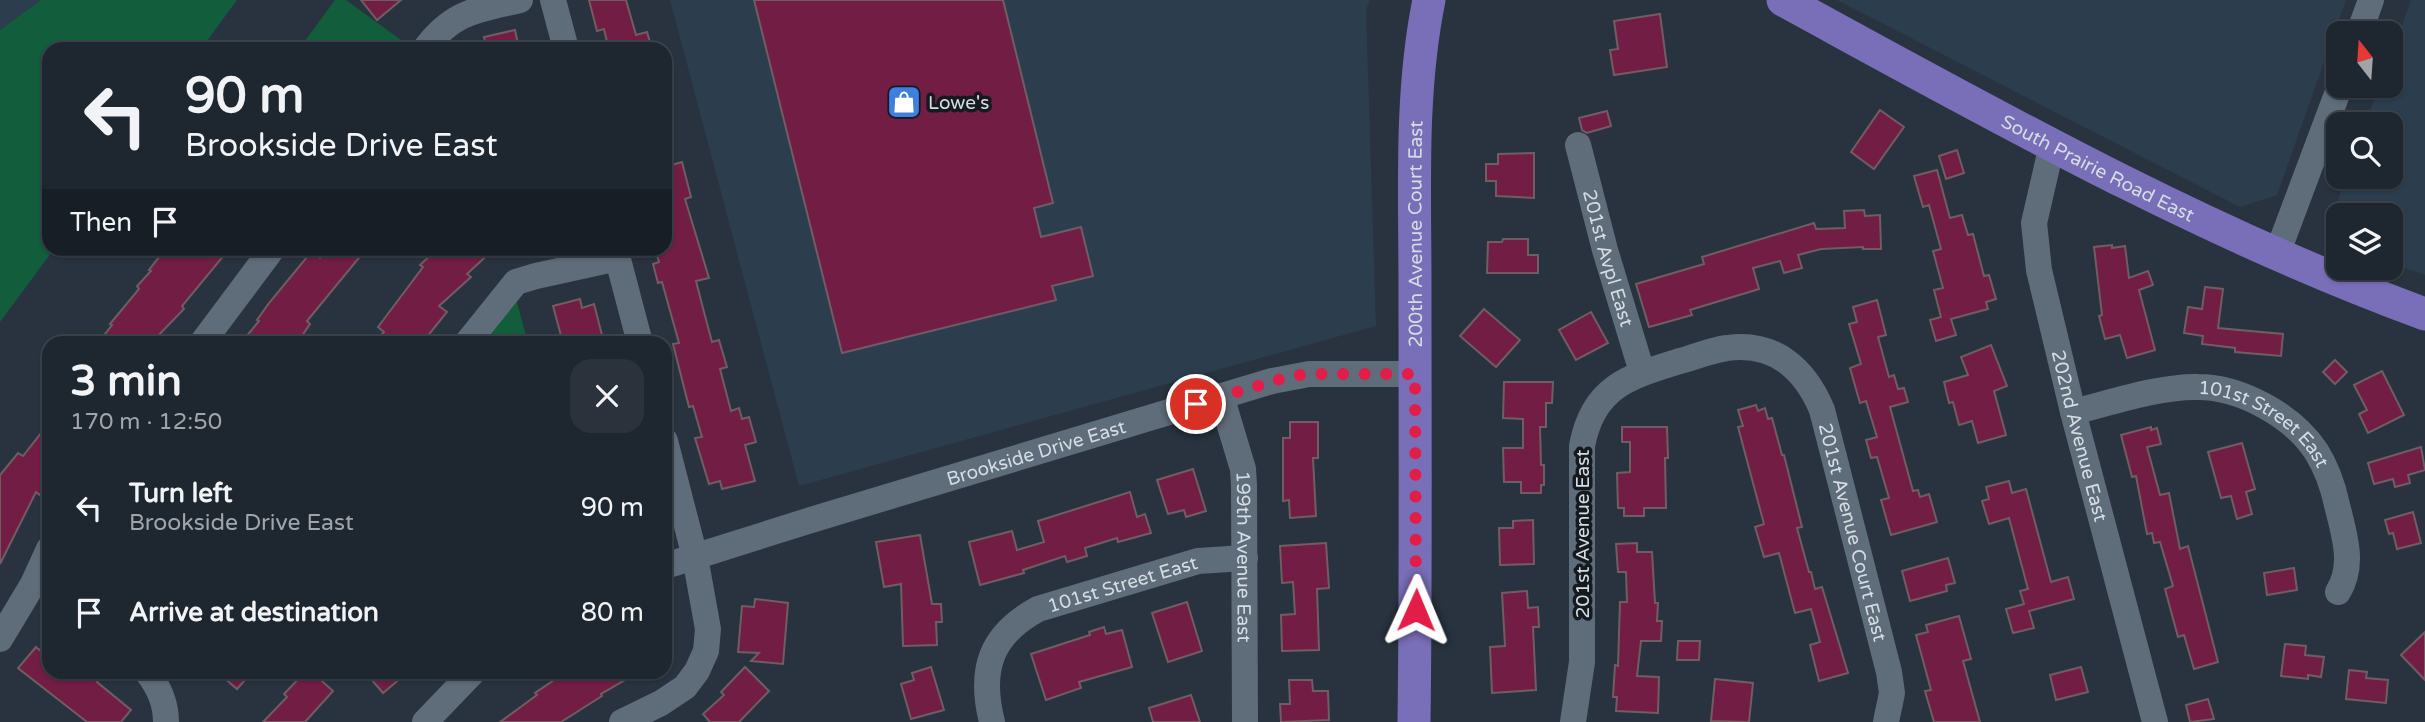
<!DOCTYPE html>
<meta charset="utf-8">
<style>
:root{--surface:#1e262f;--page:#2b323b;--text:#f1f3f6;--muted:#a1a5aa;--line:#3c434b}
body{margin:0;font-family:"Varela Round",sans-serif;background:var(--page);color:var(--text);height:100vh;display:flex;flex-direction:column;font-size:26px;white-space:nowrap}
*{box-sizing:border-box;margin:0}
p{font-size:23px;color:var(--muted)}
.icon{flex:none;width:38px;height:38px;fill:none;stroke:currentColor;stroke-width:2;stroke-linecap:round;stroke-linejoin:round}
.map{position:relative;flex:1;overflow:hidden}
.details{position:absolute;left:42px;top:336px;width:630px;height:343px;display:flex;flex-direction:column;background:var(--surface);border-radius:21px;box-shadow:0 2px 5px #0004,0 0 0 2px var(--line)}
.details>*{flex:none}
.hud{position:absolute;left:42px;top:42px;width:630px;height:214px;border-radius:21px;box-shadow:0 2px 5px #0004,0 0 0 2px var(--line);background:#1e262f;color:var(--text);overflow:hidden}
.needle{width:46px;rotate:343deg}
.controls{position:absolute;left:2326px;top:21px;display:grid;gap:14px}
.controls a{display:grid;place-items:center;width:77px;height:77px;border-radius:14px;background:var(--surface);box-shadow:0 2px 5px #0004,0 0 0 2px var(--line);font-size:35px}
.pin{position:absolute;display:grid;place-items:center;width:60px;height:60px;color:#fff;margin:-30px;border:4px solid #fff;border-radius:50%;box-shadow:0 2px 7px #0007}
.me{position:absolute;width:77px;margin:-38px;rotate:1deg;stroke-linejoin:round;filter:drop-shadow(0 0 5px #0008)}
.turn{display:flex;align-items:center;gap:24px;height:147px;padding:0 28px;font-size:32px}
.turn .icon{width:91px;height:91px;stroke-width:2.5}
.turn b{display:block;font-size:49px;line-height:60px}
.then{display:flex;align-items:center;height:66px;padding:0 28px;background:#0003;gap:14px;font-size:26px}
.round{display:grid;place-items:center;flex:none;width:74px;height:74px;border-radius:21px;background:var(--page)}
.summary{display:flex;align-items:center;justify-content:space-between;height:119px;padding:0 28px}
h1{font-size:42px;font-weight:700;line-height:52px}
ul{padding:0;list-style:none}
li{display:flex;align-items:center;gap:21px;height:105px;padding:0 28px}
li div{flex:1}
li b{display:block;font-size:26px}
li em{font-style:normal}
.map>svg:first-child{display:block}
</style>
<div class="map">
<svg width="2425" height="722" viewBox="0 0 2425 722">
<rect width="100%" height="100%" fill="#28333f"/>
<g fill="#2c3d4e">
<path d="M0 0H41L0 30Z"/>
<path d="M670 0H1370L1366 10 1376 326 799 486Z"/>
<path d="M1837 0H2346L2277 195 2240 207Z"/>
<path d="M2411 0H2425V275L2391 263 2390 215H2338V227L2334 211 2346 177H2390V124H2365L2379 86H2390L2391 55Z"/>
</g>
<g fill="#115d3c">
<path d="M41 0H237L201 49H49V248L54 249 0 322V30Z"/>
<path d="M335 0H346L405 43 401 49H299Z"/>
<path d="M516 299 528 343H482Z"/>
</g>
<g fill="#721d44" stroke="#705d63" stroke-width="2">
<path d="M361 0H401L377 20Z"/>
<path d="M589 0H626L636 35 647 32 652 49H601V44L607 42 604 29 597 31Z"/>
<path d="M754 0H1003L1053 203 1034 208 1041 237 1081 227 1093 276 1052 286 1056 300 842 353Z"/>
<path d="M1660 14 1667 67 1614 75 1610 50 1618 49 1614 21Z"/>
<path d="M515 30 519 49H487L484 37Z"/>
<path d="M1880 110 1904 127 1874 169 1851 152Z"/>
<path d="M1607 111 1611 126 1587 133 1582 130 1579 118Z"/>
<path d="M1957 150 1964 173 1946 179 1939 156Z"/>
<path d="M1534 153V198L1496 196V181H1486V164H1498V154Z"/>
<path d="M682 162 691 197 685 199 709 278 696 281 704 312 712 342 719 340 727 367 720 369 731 411 739 408 742 419 749 417 756 442 745 445 755 481 722 489 720 481 709 484 695 438 702 437 693 406 689 407 673 344 679 343 662 282 658 283 653 264 659 262 655 248H665V167Z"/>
<path d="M1937 170 1950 218 1962 215 1968 235 1973 234 1984 276 1989 275 1996 299 1986 302 1988 309 1951 319 1956 335 1936 341 1930 320 1941 317 1934 290 1943 288 1933 251 1941 249 1929 205 1923 207 1914 176Z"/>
<path d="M1864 210 1865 216 1880 215 1881 249H1863V247L1821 249 1798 255 1802 268 1784 273 1780 261 1753 268 1759 289 1690 310 1692 315 1649 327 1636 284 1704 264 1702 257 1814 223 1816 229 1845 228 1844 211Z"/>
<path d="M1503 239H1528V255H1538V273H1487L1488 242H1502Z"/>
<path d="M2112 245V248L2125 246 2129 278 2148 271 2153 285 2139 290 2155 350 2127 358 2120 335 2105 339 2099 316 2102 315 2094 247Z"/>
<path d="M166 248H230L182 306 184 309 151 343H98L112 325 110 324 139 289 137 286 151 271 149 270Z"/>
<path d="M330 248H367L307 321 310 324 297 343H241L259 321 257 320 269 303 312 251 320 258Z"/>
<path d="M438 248H495L467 274 471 277 439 306 447 312 422 343H374L384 332 378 327 423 267 420 265Z"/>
<path d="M2205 287 2223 289 2218 328 2283 334 2281 356 2235 352V348L2202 344 2203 336 2184 333 2188 307 2202 309Z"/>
<path d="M580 299 582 308 594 304 604 343H563L553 306Z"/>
<path d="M1877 300 1886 335 1878 337 1889 377 1894 375 1898 389 1904 388 1908 402 1890 407 1913 491 1918 490 1920 497 1929 494 1937 522 1891 535 1881 500 1889 498 1877 457 1871 458 1866 440 1877 437 1866 401 1860 403 1850 368 1861 364 1849 324 1857 322 1853 307Z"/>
<path d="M1484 309 1520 340 1496 367 1460 336Z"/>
<path d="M1591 312 1608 343 1576 360 1559 330Z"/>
<path d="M1991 345 2007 386 1994 391 2006 435 1978 443 1972 421 1959 425 1953 402 1949 403 1944 382 1968 375 1961 357Z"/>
<path d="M2335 360 2347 372 2335 384 2323 372Z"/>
<path d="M2382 371 2404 415 2368 433 2359 414 2367 410 2354 385Z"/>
<path d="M1504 382H1553L1552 403H1546V427H1540L1541 465H1544V485H1541V493H1521V482H1504L1503 448H1523V419L1503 418Z"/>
<path d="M1756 405 1758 411 1765 408 1768 419 1772 418 1782 455H1784L1802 527 1797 528 1809 572H1811L1815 589 1822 587 1848 673 1819 681 1810 645 1820 642 1811 609 1795 613 1779 553 1764 557 1755 527 1764 524 1738 427 1743 426 1738 410Z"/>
<path d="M1290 422H1318V458H1313L1316 516 1290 518 1289 500 1283 501V438H1290Z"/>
<path d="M49 423V484L40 495 36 492 0 564V475L18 453 23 456Z"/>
<path d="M1622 427H1667L1668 458H1665L1666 508H1644V516H1624V508H1618L1617 473 1630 472V442H1622Z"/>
<path d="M2151 427V430L2157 428 2161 444 2147 447 2160 495 2169 493 2180 549 2188 546 2218 662 2194 669 2184 635 2178 637 2165 589 2173 586 2160 542 2154 543 2152 533 2147 534 2136 476 2132 477 2121 435Z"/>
<path d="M2242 443 2255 489 2246 492 2252 514 2237 519 2231 496 2221 498 2208 452Z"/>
<path d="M2421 447 2425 470 2408 475 2410 483 2395 487 2393 479 2374 484 2368 463Z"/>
<path d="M1193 469 1206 511 1186 517 1184 510 1168 514 1157 480Z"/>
<path d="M2009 481 2012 493 2026 489 2051 582 2068 577 2074 599 2029 611 2034 628 2013 633 2006 609 2024 604 2020 591 2028 589 2009 518 1989 524 1982 501 1989 499 1986 487Z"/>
<path d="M1130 492 1137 517 1145 514 1151 533 1118 542 1117 538 1085 548 1087 556 1067 562 1065 556 1023 570 1024 573 980 585 969 542 1012 531 1017 550 1044 542 1038 521Z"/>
<path d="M2413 512 2421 543 2397 549 2393 533 2389 534 2385 520Z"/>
<path d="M1533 520 1534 564 1500 565 1499 528H1513V521Z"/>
<path d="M920 535 932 604H941L942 622H936L937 645 903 646 901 584 884 587 876 542Z"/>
<path d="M1326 543 1329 588 1317 589 1319 650 1282 651 1281 615 1295 614 1293 582 1282 583 1280 546Z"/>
<path d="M1637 543V552H1652L1655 603H1658L1657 621H1662L1661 641H1641L1637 676 1659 677 1658 713 1616 711 1617 697H1613L1615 665 1618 666 1620 602H1627L1626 572H1618L1616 544Z"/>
<path d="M1948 558 1955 583 1946 585 1947 591 1910 601 1902 571Z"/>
<path d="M2294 568 2297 590 2267 595 2264 573Z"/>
<path d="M1527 591 1528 608 1538 607 1539 627H1533L1536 690 1492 693 1490 647 1505 646 1502 593Z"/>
<path d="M755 599 788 603 783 664 751 661 759 653 738 652 742 606 754 607Z"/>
<path d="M1187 602 1202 651 1168 662 1152 613Z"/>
<path d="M1959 616 1971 659 1963 661 1980 722H1934L1925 691 1931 690 1916 635 1928 632 1926 625Z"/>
<path d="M1104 627 1106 634 1122 630 1132 667 1079 682 1081 688 1046 700 1031 654 1090 635 1089 632Z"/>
<path d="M2425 632V680L2401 655Z"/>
<path d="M1678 641H1700L1699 660H1677Z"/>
<path d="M2285 644 2306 646 2305 655 2324 657 2321 677 2308 675V679L2281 676Z"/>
<path d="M36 647 49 658V672H105L97 682 131 710 121 722H87L18 668Z"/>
<path d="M745 667 769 691 739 722H710L703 714 724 695 721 692Z"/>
<path d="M931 667 944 710 911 719 901 684 914 680 912 673Z"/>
<path d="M2081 667 2088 692 2056 700 2050 675Z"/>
<path d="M2349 670 2367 672 2366 678 2388 680 2386 703 2346 699Z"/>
<path d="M217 672H252L237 689Z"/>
<path d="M305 672H312L333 691 305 722H263L287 697 284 694Z"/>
<path d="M365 672H408L383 693Z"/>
<path d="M566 672H639L601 694 602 696 561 722H500L537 695 535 693Z"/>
<path d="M1715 679 1753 683 1749 722 1711 721Z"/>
<path d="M1289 680H1312L1313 691H1328L1329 720 1281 722 1280 704H1290Z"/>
<path d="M1191 695 1200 722H1153L1149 708Z"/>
<path d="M2208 699 2214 719 2190 722 2186 705Z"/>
</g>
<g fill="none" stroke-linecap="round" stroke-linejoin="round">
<g stroke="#5f6c79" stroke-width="26">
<path d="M553 0 566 49"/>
<path d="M2359 33 2371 0"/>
<path d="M425 49C453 11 477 10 520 0"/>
<path id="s1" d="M1578 145 1605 250 1642 372"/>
<path id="s2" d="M2052 145 2034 223 2039 270 2073 412 2155 722"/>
<path d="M615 248 640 343"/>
<path d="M2277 254 2340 86"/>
<path d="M202 343 273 248"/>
<path d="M467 343 516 282 536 276 618 258"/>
<path id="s3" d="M1221 396 1243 469 1244 485 1245 722"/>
<path id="s4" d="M2073 412C2110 403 2160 386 2198 387 2240 387 2292 415 2316 451 2326 467 2333 486 2337 505 2344 534 2355 565 2338 592"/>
<path id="s5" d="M665 566 811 520 1272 381 1309 374H1415"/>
<path d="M0 639 33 584 49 549"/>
<path d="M147 672C159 687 166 703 166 722"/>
<path d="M425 722 473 672"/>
<path d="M622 722 661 703 685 687 697 671 706 651 708 629 695 557 665 441"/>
<path id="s6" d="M992 722C979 670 990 635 1038 609L1198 561 1245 558"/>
<path id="s7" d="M1573 722 1582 662V446C1593 387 1628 377 1680 361 1695 357 1711 350 1727 348 1774 341 1805 369 1822 410L1889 672 1892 693 1886 722"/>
</g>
<g stroke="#796eb8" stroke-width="33">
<path id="s8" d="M1783 0C1992 114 2201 232 2425 314"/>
<path id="s9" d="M1414 722C1416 577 1415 431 1415 286 1415 191 1410 93 1429 0"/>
</g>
</g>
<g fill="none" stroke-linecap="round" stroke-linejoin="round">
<path stroke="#e11d48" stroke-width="12" stroke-dasharray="0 21.6" d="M1196 404 1291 376 1309 374H1415L1416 610"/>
</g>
<defs>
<g id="shop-square" transform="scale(1.75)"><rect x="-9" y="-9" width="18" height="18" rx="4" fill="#3f7fe0" stroke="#151a20"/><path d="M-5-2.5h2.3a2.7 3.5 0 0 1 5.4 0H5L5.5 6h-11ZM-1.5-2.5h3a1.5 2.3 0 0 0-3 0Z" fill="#fff"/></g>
</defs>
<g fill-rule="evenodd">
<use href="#shop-square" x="904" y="102"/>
</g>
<g text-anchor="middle" stroke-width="7" stroke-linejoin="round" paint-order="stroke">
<g font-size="19" fill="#d4dce4" stroke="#151a20" text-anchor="start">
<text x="928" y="109">Lowe's</text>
</g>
<g font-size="19" fill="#d4dce4" stroke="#151a20">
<text dy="7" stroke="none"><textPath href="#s8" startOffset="357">South Prairie Road East</textPath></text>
<text dy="7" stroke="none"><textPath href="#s9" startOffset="488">200th Avenue Court East</textPath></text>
<text dy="7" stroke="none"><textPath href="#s1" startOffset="117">201st Avpl East</textPath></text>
<text dy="7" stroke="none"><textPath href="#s4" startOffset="206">101st Street East</textPath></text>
<text dy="7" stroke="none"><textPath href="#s2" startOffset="298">202nd Avenue East</textPath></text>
<text dy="7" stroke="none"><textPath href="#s5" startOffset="388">Brookside Drive East</textPath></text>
<text dy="7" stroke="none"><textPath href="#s7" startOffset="714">201st Avenue Court East</textPath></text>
<text transform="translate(1582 534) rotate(-90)" y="7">201st Avenue East</text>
<text dy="7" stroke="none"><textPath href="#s3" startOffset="164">199th Avenue East</textPath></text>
<text dy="7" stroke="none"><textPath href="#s6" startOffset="222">101st Street East</textPath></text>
</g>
</g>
</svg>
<div class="controls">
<a><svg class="needle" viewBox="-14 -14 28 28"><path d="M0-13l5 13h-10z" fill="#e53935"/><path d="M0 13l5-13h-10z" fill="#a1a5aa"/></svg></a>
<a><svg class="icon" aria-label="search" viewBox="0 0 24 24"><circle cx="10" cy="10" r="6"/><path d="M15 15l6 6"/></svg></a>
<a><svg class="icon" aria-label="layers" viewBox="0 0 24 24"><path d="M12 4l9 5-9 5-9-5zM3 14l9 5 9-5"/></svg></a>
</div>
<div class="pin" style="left:1196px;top:404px;background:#d93025"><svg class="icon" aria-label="arrive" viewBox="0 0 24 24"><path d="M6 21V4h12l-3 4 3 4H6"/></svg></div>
<svg class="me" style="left:1416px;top:610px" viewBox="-20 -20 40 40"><path d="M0-17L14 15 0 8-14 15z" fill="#e11d48" stroke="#fff" stroke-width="4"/></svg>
<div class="hud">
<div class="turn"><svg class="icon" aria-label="left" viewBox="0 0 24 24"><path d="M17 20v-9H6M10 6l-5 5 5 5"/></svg><div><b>90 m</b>Brookside Drive East</div></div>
<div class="then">Then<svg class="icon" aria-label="arrive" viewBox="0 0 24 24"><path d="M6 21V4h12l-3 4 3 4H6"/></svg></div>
</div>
<section class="details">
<div class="summary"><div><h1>3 min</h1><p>170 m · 12:50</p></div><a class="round"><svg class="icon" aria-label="close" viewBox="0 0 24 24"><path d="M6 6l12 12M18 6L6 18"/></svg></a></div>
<ul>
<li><svg class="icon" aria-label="left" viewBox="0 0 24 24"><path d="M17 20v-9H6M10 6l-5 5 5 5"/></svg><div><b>Turn left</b><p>Brookside Drive East</p></div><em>90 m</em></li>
<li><svg class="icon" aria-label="arrive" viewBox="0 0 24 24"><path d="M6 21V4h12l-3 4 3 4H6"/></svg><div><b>Arrive at destination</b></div><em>80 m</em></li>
</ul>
</section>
</div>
